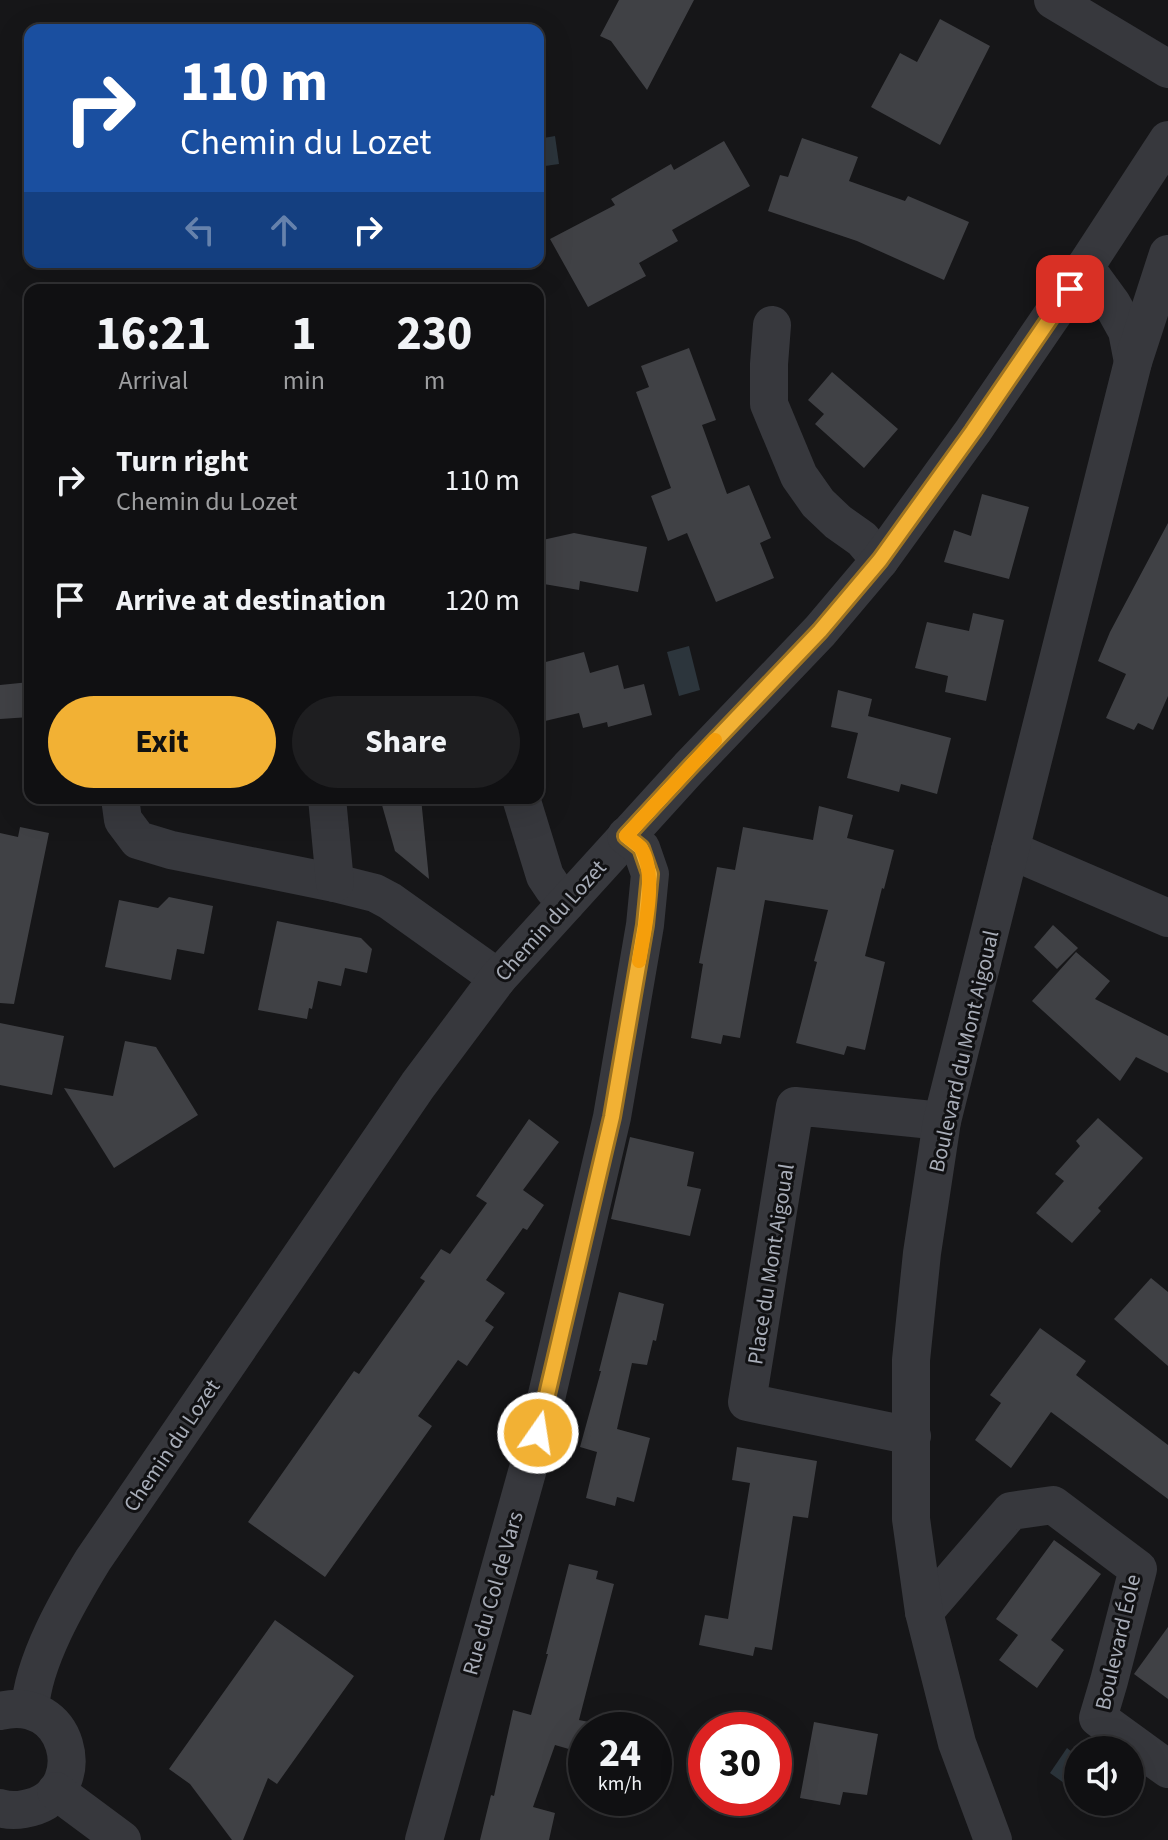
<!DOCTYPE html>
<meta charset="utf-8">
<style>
:root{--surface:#101012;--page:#1e1e20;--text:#f1f3f6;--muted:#9c9d9f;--line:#303032;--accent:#f2b134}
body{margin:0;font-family:"Source Sans 3",sans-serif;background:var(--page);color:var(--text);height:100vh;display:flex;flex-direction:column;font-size:30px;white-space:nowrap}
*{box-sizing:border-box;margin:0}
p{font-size:26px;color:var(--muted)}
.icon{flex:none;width:44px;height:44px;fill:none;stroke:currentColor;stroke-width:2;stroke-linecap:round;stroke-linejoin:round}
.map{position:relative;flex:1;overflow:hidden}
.side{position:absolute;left:24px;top:284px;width:520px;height:520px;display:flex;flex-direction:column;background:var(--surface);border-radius:16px;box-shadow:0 8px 32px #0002,0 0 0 2px var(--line)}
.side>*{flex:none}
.hud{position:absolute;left:24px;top:24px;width:520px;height:244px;border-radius:16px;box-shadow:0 8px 32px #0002,0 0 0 2px var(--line);background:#1a4fa0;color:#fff;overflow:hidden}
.fabs{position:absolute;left:1064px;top:1736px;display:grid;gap:16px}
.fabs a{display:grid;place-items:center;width:80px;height:80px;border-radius:50%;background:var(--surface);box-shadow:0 8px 32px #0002,0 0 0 2px var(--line);font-size:40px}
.speed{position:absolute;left:568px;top:1712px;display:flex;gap:16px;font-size:40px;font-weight:700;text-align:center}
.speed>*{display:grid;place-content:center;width:104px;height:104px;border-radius:50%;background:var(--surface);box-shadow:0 8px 32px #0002,0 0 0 2px var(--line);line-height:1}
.speed small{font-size:20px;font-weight:400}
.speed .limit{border:12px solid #d22;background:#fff;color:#111}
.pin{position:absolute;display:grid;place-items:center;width:68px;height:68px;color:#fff;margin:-34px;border-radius:16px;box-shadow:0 4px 12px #0006}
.me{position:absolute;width:88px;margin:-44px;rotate:13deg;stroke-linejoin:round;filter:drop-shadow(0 0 6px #0008)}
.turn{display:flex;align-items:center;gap:28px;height:168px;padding:0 24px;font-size:36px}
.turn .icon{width:104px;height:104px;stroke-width:2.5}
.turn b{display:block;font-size:56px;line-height:68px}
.lanes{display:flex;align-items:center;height:76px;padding:0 24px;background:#0003;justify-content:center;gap:40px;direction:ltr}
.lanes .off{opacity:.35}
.eta{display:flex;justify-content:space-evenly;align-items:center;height:136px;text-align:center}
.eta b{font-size:48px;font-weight:700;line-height:56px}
.action{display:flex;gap:16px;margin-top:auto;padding:16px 24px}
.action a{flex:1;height:92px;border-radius:48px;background:var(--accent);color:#111;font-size:32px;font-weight:700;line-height:92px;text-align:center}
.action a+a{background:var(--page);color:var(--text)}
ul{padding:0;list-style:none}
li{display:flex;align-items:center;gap:24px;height:120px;padding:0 24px}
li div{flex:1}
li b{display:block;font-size:30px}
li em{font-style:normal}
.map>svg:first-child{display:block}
</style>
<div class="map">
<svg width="1168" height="1840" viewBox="0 0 1168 1840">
<rect width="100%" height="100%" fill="#161618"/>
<g fill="#2c353c">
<path d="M555 136 559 164 538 167V139Z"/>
<path d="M689 646 700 690 679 696 667 652Z"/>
<path d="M1067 1748 1078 1757V1793L1050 1773Z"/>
</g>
<g fill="#404145">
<path d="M619 0H694L647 90 611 41 600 36Z"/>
<path d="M940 19 990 46 940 145 871 107 900 53 917 62Z"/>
<path d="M802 138 858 157 849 181 905 201 908 196 969 222 944 280 857 241 768 211 780 175 788 177Z"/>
<path d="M724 141 750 186 672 230 678 241 639 263 646 276 588 307 550 239 615 205 611 199 671 164 674 170Z"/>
<path d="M689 348 716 420 702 425 727 494 749 485 771 538 760 543 774 578 716 602 687 533 668 541 651 496 671 488 636 392 649 387 641 366Z"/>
<path d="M832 372 898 429 864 468 815 424 824 414 808 400Z"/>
<path d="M982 494 1029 507 1009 579 944 562 954 530 971 536Z"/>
<path d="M1168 523V696L1153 730 1138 723 1134 730 1106 718 1126 674 1098 661 1110 632Z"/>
<path d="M574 533 647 547 638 592 580 581 579 590 538 583V541Z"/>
<path d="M973 613 1004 620 986 701 945 692 948 676 915 668 927 622 969 631Z"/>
<path d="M584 652 590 673 618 665 624 689 644 684 652 715 608 727 607 722 583 728 579 713 545 721 542 711 538 712V664Z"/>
<path d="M30 682V717L0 719V685Z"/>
<path d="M838 690 872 699 868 716 951 738 937 794 901 784 899 792 847 778 858 733 831 727Z"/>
<path d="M380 798H421L429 879 395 851Z"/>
<path d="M819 806 853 815 847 838 894 850 884 889 882 888 865 956 885 962 865 1050 847 1046 844 1055 796 1043 817 962 814 961 828 910 765 900 740 1038 723 1035 721 1044 691 1038 703 964 699 963 717 867 735 870 743 827 813 840Z"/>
<path d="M20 827 49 833 14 1004 0 1003V833L18 837Z"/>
<path d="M169 897 213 906 204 954 177 949 171 980 105 967 119 900 158 908Z"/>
<path d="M277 921 361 938 372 949 367 973 345 968 341 986 318 981 312 1009 309 1008 307 1019 258 1010Z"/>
<path d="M1053 925 1078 948 1057 969 1034 947Z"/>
<path d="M1076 952 1110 981 1095 999 1168 1036V1073L1136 1057 1120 1081 1032 1001Z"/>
<path d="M0 1023 64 1036 52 1095 0 1085Z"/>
<path d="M125 1041 156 1047 198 1115 114 1168 64 1088 113 1096Z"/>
<path d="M1098 1118 1143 1158 1098 1208 1101 1211 1072 1243 1036 1213 1064 1181 1055 1174 1080 1146 1076 1141Z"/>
<path d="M529 1119 559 1142 523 1190 544 1205 527 1230 523 1228 486 1280 505 1293 485 1321 494 1327 467 1366 458 1360 418 1416 432 1426 325 1577 248 1522 354 1371 359 1374 425 1281 420 1278 441 1249 450 1254 487 1203 476 1196Z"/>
<path d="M630 1137 694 1152 687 1186 701 1189 690 1236 611 1219Z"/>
<path d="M1151 1278 1168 1292V1366L1114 1319Z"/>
<path d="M619 1292 664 1304 656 1341 653 1340 647 1365 632 1363 617 1429 650 1438 634 1502 617 1497 615 1506 586 1498 597 1452 580 1447 601 1371H599Z"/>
<path d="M1040 1328 1086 1361 1076 1375 1168 1445V1499L1051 1412 1011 1468 975 1440 1001 1403 990 1395Z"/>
<path d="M737 1447 817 1461 808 1518 793 1516 772 1650 755 1647 753 1656 699 1645 705 1615 728 1619 750 1483 732 1480Z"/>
<path d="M1054 1540 1101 1574 1051 1640 1064 1650 1037 1688 999 1660 1018 1635 996 1619Z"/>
<path d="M569 1564 598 1571 596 1579 614 1584 579 1720 594 1723 593 1730H586V1754L555 1745 533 1807 555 1813 549 1840H480L491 1795 494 1796 513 1710 531 1715 548 1654H546Z"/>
<path d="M275 1620 354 1676 277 1784 268 1778 243 1840H232L190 1784 169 1769Z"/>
<path d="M1168 1627V1699L1134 1674Z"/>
<path d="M814 1722 878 1734 867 1795 843 1792 840 1805 800 1798Z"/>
</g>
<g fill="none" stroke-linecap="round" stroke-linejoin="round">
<g stroke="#37383d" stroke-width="38">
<path d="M1053 0 1168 69"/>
<path d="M1085 267 1112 304 1127 331 1133 362"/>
<path d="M772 325 769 364V404L799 476 818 503 838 522 862 539 880 560"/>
<path d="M120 798 123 820 138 840 171 850 335 883 375 893 390 901 498 978"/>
<path d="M327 798 335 883"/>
<path d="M521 798 545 876 553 888 566 903"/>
<path d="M1010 850 1168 918"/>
<path d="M912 1436 747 1402 795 1106 942 1121"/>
<path d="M924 1612 1011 1511 1053 1505 1138 1569 1109 1681 1098 1718 1168 1769"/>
<path d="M30 1709C33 1661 68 1601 93 1560L418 1085 498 978 689 768 820 631 880 560 973 431 1085 267 1168 140"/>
<path d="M0 1711C69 1694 90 1786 36 1806 24 1810 12 1812 0 1808"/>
<path d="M56 1791 122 1840"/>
<path d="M424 1840 538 1433 612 1117 645 925 650 874 641 848 626 836"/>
<path d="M993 1840 957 1743 924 1612 911 1519V1360L922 1253 942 1121 1133 362 1168 254"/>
</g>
</g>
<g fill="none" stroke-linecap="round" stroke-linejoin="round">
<g stroke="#9d7322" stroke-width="20">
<path id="route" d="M538 1433 612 1117 645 925 650 874 641 848 626 836 689 768 820 631 880 560 973 431 1070 289"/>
</g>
<use href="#route" stroke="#f2b134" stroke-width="14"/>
<path stroke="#f59e0b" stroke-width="14" d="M639 961C644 932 658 874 641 848 638 844 630 839 626 836L715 740"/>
</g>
<g text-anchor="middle" stroke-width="6" stroke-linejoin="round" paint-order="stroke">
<g font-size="22" fill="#a8adb8" stroke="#111113">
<text transform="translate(550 920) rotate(-48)" y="8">Chemin du Lozet</text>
<text transform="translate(963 1051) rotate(-77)" y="8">Boulevard du Mont Aigoual</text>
<text transform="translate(770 1264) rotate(-81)" y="8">Place du Mont Aigoual</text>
<text transform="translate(171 1445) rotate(-56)" y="8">Chemin du Lozet</text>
<text transform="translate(492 1593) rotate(-74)" y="8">Rue du Col de Vars</text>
<text transform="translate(1117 1642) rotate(-77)" y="8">Boulevard Éole</text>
</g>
</g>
</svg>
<div class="fabs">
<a><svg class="icon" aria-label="sound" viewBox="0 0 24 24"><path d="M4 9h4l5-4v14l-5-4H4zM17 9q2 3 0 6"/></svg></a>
</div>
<div class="speed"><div>24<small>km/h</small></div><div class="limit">30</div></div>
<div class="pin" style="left:1070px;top:289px;background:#d93025"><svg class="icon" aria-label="arrive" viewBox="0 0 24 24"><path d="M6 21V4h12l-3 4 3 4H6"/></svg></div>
<svg class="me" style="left:538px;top:1433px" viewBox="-20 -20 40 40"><circle r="17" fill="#f2b134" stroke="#fff" stroke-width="3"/><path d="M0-11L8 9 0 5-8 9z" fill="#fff"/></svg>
<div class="hud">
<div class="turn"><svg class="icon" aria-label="right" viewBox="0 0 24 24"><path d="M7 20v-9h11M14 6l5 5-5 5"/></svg><div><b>110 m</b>Chemin du Lozet</div></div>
<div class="lanes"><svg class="icon off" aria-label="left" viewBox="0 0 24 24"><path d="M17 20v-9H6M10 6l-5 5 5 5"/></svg><svg class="icon off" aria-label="ahead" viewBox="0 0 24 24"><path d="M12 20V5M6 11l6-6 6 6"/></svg><svg class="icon" aria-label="right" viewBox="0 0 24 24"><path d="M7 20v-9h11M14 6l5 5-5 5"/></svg></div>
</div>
<section class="side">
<div class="eta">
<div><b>16:21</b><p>Arrival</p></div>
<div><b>1</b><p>min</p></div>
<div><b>230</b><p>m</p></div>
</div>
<ul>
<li><svg class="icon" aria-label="right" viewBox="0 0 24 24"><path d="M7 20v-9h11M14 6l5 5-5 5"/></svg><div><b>Turn right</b><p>Chemin du Lozet</p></div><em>110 m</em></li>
<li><svg class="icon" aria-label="arrive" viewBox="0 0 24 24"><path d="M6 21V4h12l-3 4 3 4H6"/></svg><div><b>Arrive at destination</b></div><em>120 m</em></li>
</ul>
<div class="action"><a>Exit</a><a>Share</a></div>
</section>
</div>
